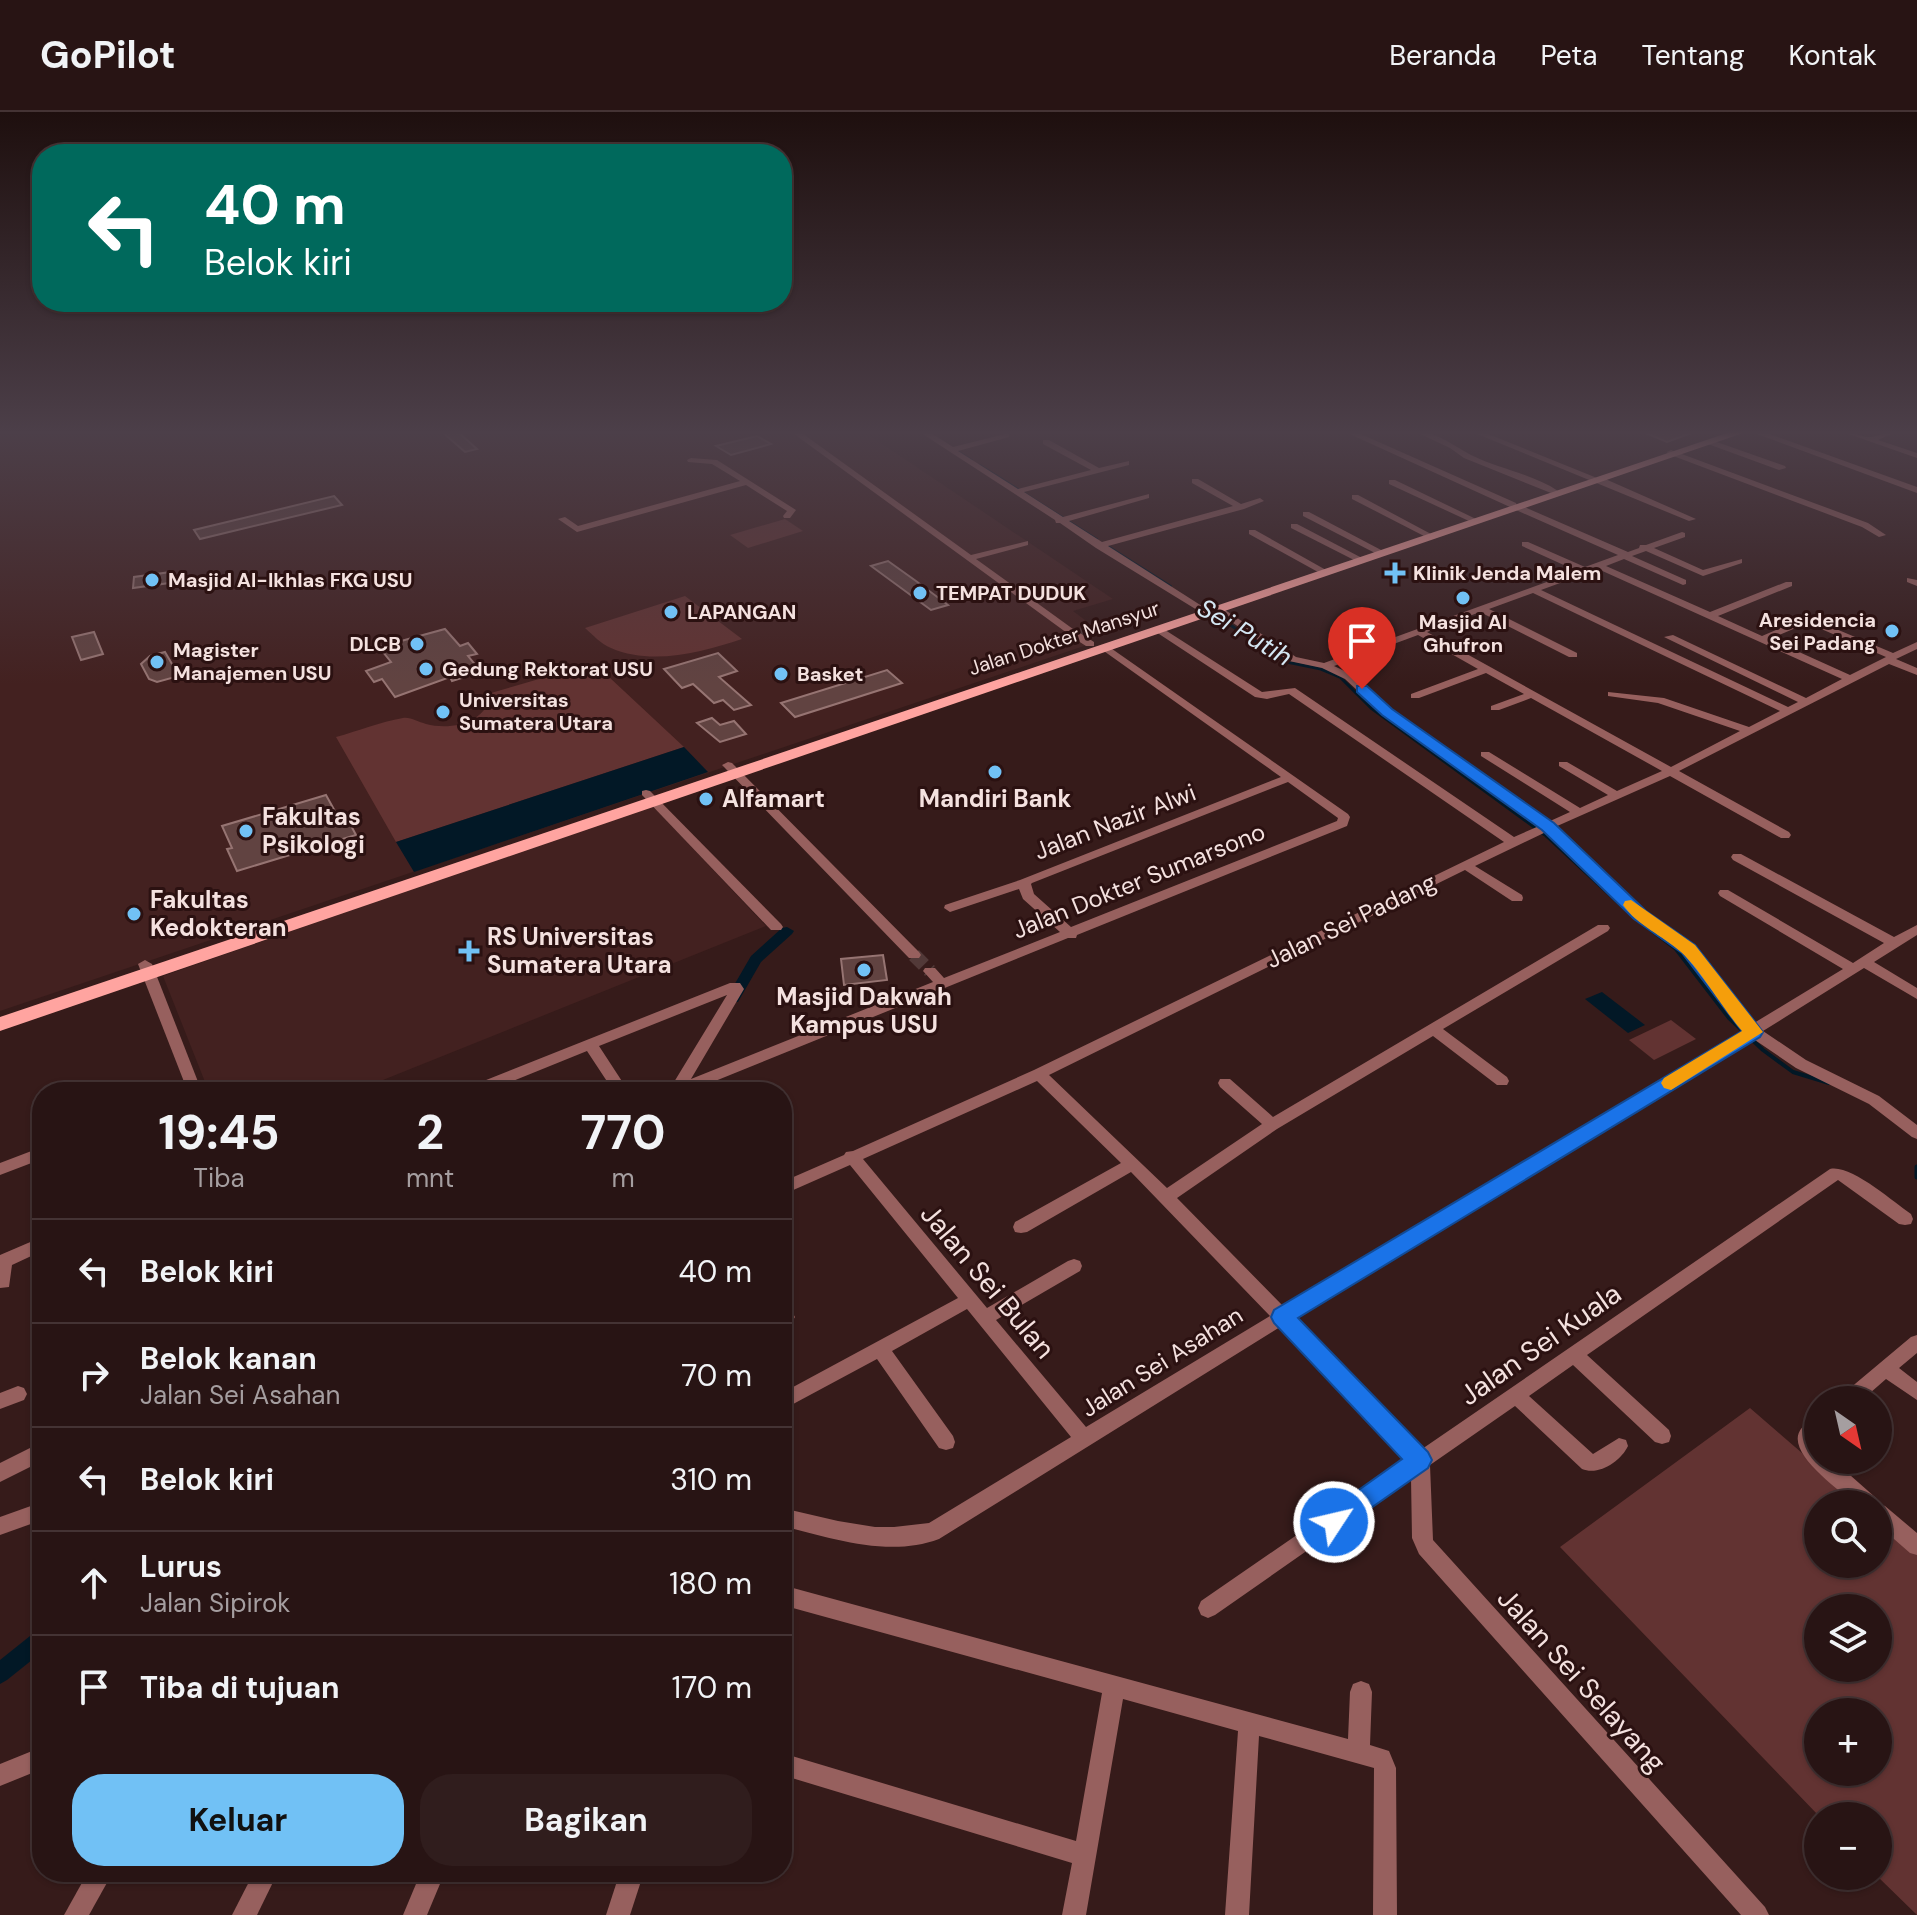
<!DOCTYPE html>
<html lang="id">
<meta charset="utf-8">
<style>
:root{--surface:#281414;--page:#301d1d;--text:#f1f3f6;--muted:#a59ea0;--line:#443334;--accent:#71c1f5}
body{margin:0;font-family:"DM Sans",sans-serif;background:var(--page);color:var(--text);height:100vh;display:flex;flex-direction:column;font-size:30px;white-space:nowrap}
*{box-sizing:border-box;margin:0}
p{font-size:26px;color:var(--muted)}
.icon{flex:none;width:44px;height:44px;fill:none;stroke:currentColor;stroke-width:2;stroke-linecap:round;stroke-linejoin:round}
.map{position:relative;flex:1;overflow:hidden}
.details{position:absolute;left:32px;top:970px;width:760px;height:800px;display:flex;flex-direction:column;background:var(--surface);border-radius:32px;box-shadow:0 2px 6px #0004,0 0 0 2px var(--line)}
.details>*{flex:none}
.hud{position:absolute;left:32px;top:32px;width:760px;height:168px;border-radius:32px;box-shadow:0 2px 6px #0004,0 0 0 2px var(--line);background:#00695c;color:#fff;overflow:hidden}
.needle{width:52px;rotate:146deg}
.tools{position:absolute;left:1804px;top:1274px;display:grid;gap:16px}
.tools a{display:grid;place-items:center;width:88px;height:88px;border-radius:50%;background:var(--surface);box-shadow:0 2px 6px #0004,0 0 0 2px var(--line);font-size:40px}
.pin{position:absolute;display:grid;place-items:center;width:68px;height:68px;color:#fff;margin:-82px -34px;border-radius:50% 50% 50% 0;rotate:-45deg;box-shadow:0 0 8px #0007}
.pin .icon{rotate:45deg}
.me{position:absolute;width:88px;margin:-44px;rotate:55deg;stroke-linejoin:round;filter:drop-shadow(0 0 6px #0008)}
.turn{display:flex;align-items:center;gap:28px;height:168px;padding:0 40px;font-size:36px}
.turn .icon{width:104px;height:104px;stroke-width:2.5}
.turn b{display:block;font-size:56px;line-height:68px}
.eta{display:flex;justify-content:space-evenly;align-items:center;height:136px;text-align:center}
.eta b{font-size:48px;font-weight:700;line-height:56px}
.primary-button{display:flex;gap:16px;margin-top:auto;padding:16px 40px}
.primary-button a{flex:1;height:92px;border-radius:32px;background:var(--accent);color:#111;font-size:32px;font-weight:700;line-height:92px;text-align:center}
.primary-button a+a{background:var(--page);color:var(--text)}
ul{padding:0;list-style:none}
li{display:flex;align-items:center;gap:24px;height:104px;padding:0 40px;border-top:2px solid var(--line)}
li div{flex:1}
li b{display:block;font-size:30px}
li em{font-style:normal}
header{display:flex;align-items:center;gap:48px;box-sizing:border-box;height:112px;padding:0 40px;background:var(--surface);border-bottom:2px solid var(--line)}
header strong{font-size:38px}
nav{display:flex;gap:44px;margin-inline-start:auto;font-size:28px}
.map>svg:first-child{display:block}
</style>
<header>
<strong>GoPilot</strong>
<nav><a>Beranda</a><a>Peta</a><a>Tentang</a><a>Kontak</a></nav>
</header>
<div class="map">
<svg width="1917" height="1803" viewBox="0 0 1917 1803">
<rect width="100%" height="100%" fill="#361b1a"/>
<g fill="#432120">
<path d="M0 319H863L1113 487 1073 499 1093 514 1074 520 1090 532 0 899Z"/>
<path d="M652 693 766 814 353 980H288L286 976 275 980H209L163 864Z"/>
</g>
<g fill="#623332" fill-rule="evenodd">
<path d="M785 407 803 419 748 436 730 423Z"/>
<path d="M685 484 742 527C703 540 652 554 611 536 601 532 593 523 585 516Z"/>
<path d="M594 551 684 635 396 730 336 625C358 619 380 610 403 606 411 605 418 610 426 612 452 619 488 610 491 581Z"/>
<path d="M1671 908 1696 927 1654 948 1629 928Z"/>
<path d="M1750 1296 1861 1392H1818V1452H1878V1407L1917 1441V1803L1877 1764 1878 1704H1819L1560 1435ZM1818 1496H1878V1556H1818ZM1818 1600H1878V1660H1818Z"/>
</g>
<g fill="#021826">
<path d="M684 635 708 660 414 760 396 730Z"/>
<path d="M1602 880 1645 913 1628 921 1585 887Z"/>
</g>
<g fill="none" stroke-linecap="round" stroke-linejoin="round">
<g stroke="#021826" stroke-width="2">
<path d="M956 338 972 348"/>
<path d="M980 353 1097 427"/>
<path d="M1105 432 1171 474"/>
</g>
<path stroke="#021826" stroke-width="3" d="M1212 501 1287 550 1321 557 1340 565 1371 596 1549 726"/>
<path stroke="#021826" stroke-width="4" d="M1547 724 1634 805 1676 837 1729 906 1763 938 1793 960 1829 971"/>
<path stroke="#021826" stroke-width="5" d="M1917 1055V1065"/>
<g fill="#021826" fill-rule="evenodd">
<path d="M787 815 794 819 792 822 761 850 738 890H728L726 887 751 844 782 816Z"/>
<path d="M42 1517V1540L7 1568 0 1572V1548L35 1520Z"/>
</g>
</g>
<g fill="#614341" stroke="#967472" stroke-width="2">
<path d="M441 319H457L477 337 465 340Z"/>
<path d="M1641 319H1693L1694 320 1667 330Z"/>
<path d="M757 324 771 332 731 343 716 334Z"/>
<path d="M334 384 342 393 200 427 194 418Z"/>
<path d="M888 449 916 469 948 493 931 498 871 454Z"/>
<path d="M171 460 169 471 133 476 134 465Z"/>
<path d="M445 517 460 534 468 531 477 542 468 544 481 560 452 569 450 565 395 585 382 567 374 570 366 559 391 550 379 535Z"/>
<path d="M94 520 103 542 81 548 72 525Z"/>
<path d="M165 540 179 564 157 570 149 567 141 552 150 544Z"/>
<path d="M718 541 737 559 719 565 751 593 734 598 723 588 714 591 693 572 682 576 664 557Z"/>
<path d="M887 558 902 571 795 605 781 591Z"/>
<path d="M712 606 720 613 734 609 746 622 720 630 697 611Z"/>
<path d="M326 683 342 712 349 710 356 723 237 759 227 737 232 736 222 714Z"/>
<path d="M883 843 887 868 844 873 841 847Z"/>
</g>
<g fill="none" stroke-linecap="round" stroke-linejoin="round">
<path stroke="#523938" stroke-width="11" stroke-dasharray="11 5" stroke-linecap="butt" d="M1081 515 1087 519"/>
<path stroke="#523938" stroke-width="14" stroke-dasharray="14 7" stroke-linecap="butt" d="M914 843 930 859"/>
<g fill="#97605e" fill-rule="evenodd">
<path d="M790 319H799L971 443 1028 429V433L976 447 1073 517 1074 521H1080L1094 530V534H1086L1072 525V521H1067Z"/>
<path d="M918 319H928L953 335 1009 321V325L958 339 1018 377 1091 358 1043 332V328H1049L1099 356 1129 349V353L1024 380 1063 405 1149 382V386L1069 409 1102 430 1233 394 1192 371V367H1198L1241 392 1260 386 1264 389 1244 397 1108 434 1205 496V500L1202 501 1096 436 1060 411H1056L1055 408Z"/>
<path d="M1202 319H1214L1205 322Z"/>
<path d="M1343 319H1354L1516 391 1517 394H1522L1628 440 1639 436 1640 433H1646L1682 420 1685 421V425L1654 436 1703 458 1742 447V451L1703 464 1646 439 1632 444 1686 468V472L1683 473 1624 447 1606 454 1710 500 1786 470H1792V474L1718 504 1762 524 1799 508H1805V512L1770 527 1850 563 1886 545 1819 516V512L1827 507 1835 509 1829 514 1893 541 1917 530V537L1896 547 1917 556V563L1889 552 1679 659 1789 720 1791 723 1789 726H1781L1670 664 1555 715 1645 800 1694 834 1733 888 1754 911 1843 857 1720 784 1718 781 1720 778H1728L1853 851 1884 831 1733 748 1731 745 1733 742H1741L1894 825 1917 813V823L1874 850 1917 876V887L1864 856 1763 919 1806 948 1879 984 1917 1013V1027L1912 1025 1869 992 1796 956 1752 926 1568 1041 1294 1206 1422 1337 1830 1057C1851 1052 1893 1090 1911 1102L1913 1107 1911 1112 1905 1113 1899 1112 1838 1068 1587 1243 1669 1318 1671 1324 1669 1330 1662 1332 1655 1330 1573 1253 1529 1284 1593 1342 1619 1326 1626 1328 1628 1334C1621 1349 1599 1364 1582 1357L1515 1294 1430 1353 1433 1428 1765 1795 1769 1803H1741L1419 1442 1412 1426 1411 1366 1215 1503 1208 1506 1201 1503 1198 1496 1201 1489 1407 1347 1280 1215 939 1427C889 1446 831 1426 782 1414V1396L838 1409 875 1415H894L929 1411 1071 1325 967 1197 892 1239 953 1324 955 1330 953 1336 946 1338 939 1336 877 1247 782 1298V1281L958 1186 850 1053 782 1083V1070L844 1043 846 1040 853 1039 1034 958 1504 730 1289 582 1267 587 1255 585 1156 520V516H1162L1262 580 1295 576 1514 725 1539 714 1383 602 1345 567 1322 556 1289 549 1214 498 1222 496 1296 545 1324 551 1577 459 1522 434V430H1528L1585 455 1618 443 1516 398 1515 395H1510ZM1598 457 1842 567 1806 586 1673 523 1664 525 1798 590 1788 595 1541 478ZM1533 481 1780 599 1749 615 1664 586 1608 580V584L1658 591 1740 619 1671 655 1427 520 1480 500 1569 545H1577V541L1489 497ZM1418 523 1478 557 1411 582V586H1419L1486 561 1524 582 1491 594V598H1499L1531 586 1662 659 1617 679 1567 650H1559V654L1608 683 1580 696 1489 640H1481V644L1570 700 1548 710 1391 598 1353 563 1334 554ZM1546 720 1635 806 1684 840 1723 894 1744 918 1558 1033 1284 1195 1177 1086 1277 1017 1433 924 1497 973H1507L1509 969 1507 965 1443 917 1608 819 1610 816 1608 813H1598L1273 1005 1230 967H1220L1218 971 1220 975 1262 1012 1167 1076 1049 963 1465 758 1512 789H1522L1523 786 1522 783 1475 754ZM1037 969 1121 1051 1015 1110 1013 1115 1015 1120 1021 1121 1027 1120 1131 1060 1270 1204 1086 1315 996 1208 1080 1159 1082 1154 1080 1149 1074 1147 1068 1149 987 1196 863 1047Z"/>
<path d="M1414 319C1436 319 1452 333 1471 343 1499 357 1533 362 1558 379L1551 381 1464 346 1450 336Z"/>
<path d="M1470 319H1481L1597 366H1603L1696 407 1689 409Z"/>
<path d="M1749 319H1761L1917 375V381Z"/>
<path d="M1840 319C1851 319 1860 325 1869 325 1878 325 1888 319 1898 319L1878 328 1917 341V346Z"/>
<path d="M1711 328 1785 354 1786 356 1779 358 1708 332 1707 330Z"/>
<path d="M1671 338 1868 411 1886 423 1879 425 1862 415 1668 342 1667 340Z"/>
<path d="M691 346 717 348 796 398 790 406H784L783 404 787 399 746 373 577 420 558 407 565 405 578 414 740 369 712 352 688 350 687 348Z"/>
<path d="M1389 368H1395L1476 407 1469 409 1389 372Z"/>
<path d="M1352 383H1358L1431 422 1424 424 1352 387Z"/>
<path d="M1303 400H1309L1383 439 1375 441 1303 404Z"/>
<path d="M1291 412H1297L1362 446 1354 448 1291 416Z"/>
<path d="M1249 418H1255L1326 458 1318 460 1249 422Z"/>
<path d="M1907 466 1917 468V474L1907 470Z"/>
<path d="M1105 532 1348 702 1350 705 1347 714 1077 823 1076 826H1068L688 980H666L671 975 727 883 599 934 629 980H614L587 939 486 980H464L466 976 730 871H740L744 877 691 967 933 870 923 859 925 856H935L944 866 1060 820 1023 787 1019 777 950 800 944 796 945 793 1020 768 1281 665 1101 537 1100 535ZM1288 670 1338 706 1337 709 1071 815 1034 782 1031 772 1032 771Z"/>
<path d="M728 650 732 651 919 840 921 843 919 846H909L724 655 722 653Z"/>
<path d="M646 678 650 679 781 812 783 815 781 818H771L642 683V679Z"/>
<path d="M145 848 152 852 202 980H188L138 852Z"/>
<path d="M42 1035V1047L0 1063V1051Z"/>
<path d="M42 1125V1139L12 1153 9 1175 0 1176V1143Z"/>
<path d="M782 1192C789 1194 791 1198 795 1205L792 1210 782 1211Z"/>
<path d="M1917 1223V1241L1899 1256 1917 1270V1288L1886 1267 1862 1288H1840L1843 1282 1911 1225Z"/>
<path d="M18 1274 24 1276 27 1282 24 1288 0 1297V1281Z"/>
<path d="M1818 1306V1325L1816 1327 1818 1348H1833L1876 1386 1878 1391 1885 1394 1917 1421V1443L1910 1441 1878 1413V1392H1855C1835 1374 1763 1326 1818 1306Z"/>
<path d="M42 1330V1349L0 1370V1351Z"/>
<path d="M42 1390V1408L0 1423V1405Z"/>
<path d="M782 1473 1348 1627 1350 1580 1353 1572 1361 1569 1369 1572 1372 1580 1370 1633 1389 1639 1396 1656 1397 1803H1373L1374 1656 1259 1624 1249 1803H1225L1238 1619 1123 1587 1086 1803H1062L1072 1751 782 1663V1641L1076 1729 1102 1581 782 1493Z"/>
<path d="M42 1635V1657L0 1674V1652Z"/>
<path d="M88 1760H113L89 1803H64Z"/>
<path d="M254 1760H278L257 1803H232Z"/>
<path d="M421 1760H445L427 1803H403Z"/>
<path d="M620 1760H644L630 1803H606Z"/>
</g>
<path fill="#ffa4a0" fill-rule="evenodd" d="M1733 319H1749L0 919V905Z"/>
</g>
<linearGradient id="sky" x2="0" y2="1"><stop stop-color="#1e0f0e"/><stop offset="0.56" stop-color="#4c3f49"/><stop offset="1" stop-color="#4c3f49" stop-opacity="0"/></linearGradient>
<rect width="1917" height="572" fill="url(#sky)"/>
<path fill="#1a73e8" stroke="#114b97" stroke-width="2" d="M1357 574H1367L1392 597 1554 711 1646 799 1695 833 1763 920 1760 925 1298 1206 1428 1340 1432 1348 1428 1356 1334 1422 1325 1418 1321 1410 1325 1402 1402 1347 1274 1211 1271 1205 1274 1198 1742 919 1682 841 1634 807 1542 718 1382 603 1357 580Z"/>
<path fill="#f59e0b" d="M1631 788 1695 833 1763 920 1671 978 1664 976 1661 971 1664 966 1742 919C1723 897 1700 857 1681 840 1662 823 1638 814 1623 793L1625 789Z"/>
<g fill="#71c1f5" stroke="#2b1111" stroke-width="3">
<path d="M1391 449h8v8h8v8h-8v8h-8v-8h-8v-8h8z"/>
<circle cx="152" cy="468" r="8"/>
<circle cx="920" cy="481" r="8"/>
<circle cx="1463" cy="486" r="8"/>
<circle cx="671" cy="500" r="8"/>
<circle cx="1892" cy="519" r="8"/>
<circle cx="417" cy="532" r="8"/>
<circle cx="157" cy="550" r="8"/>
<circle cx="426" cy="557" r="8"/>
<circle cx="781" cy="562" r="8"/>
<circle cx="443" cy="600" r="8"/>
<circle cx="995" cy="660" r="8"/>
<circle cx="706" cy="687" r="8"/>
<circle cx="246" cy="719" r="8"/>
<circle cx="134" cy="802" r="8"/>
<path d="M465 827h8v8h8v8h-8v8h-8v-8h-8v-8h8z"/>
<circle cx="864" cy="858" r="8"/>
</g>
<g text-anchor="middle" stroke-width="6" stroke-linejoin="round" paint-order="stroke">
<g font-size="20" font-weight="bold" fill="#f4e1df" stroke="#2b1111" text-anchor="start">
<text x="1413" y="468">Klinik Jenda Malem</text>
<text x="168" y="475">Masjid Al-Ikhlas FKG USU</text>
<text x="936" y="488">TEMPAT DUDUK</text>
<text x="687" y="507">LAPANGAN</text>
<text x="1876" y="515" text-anchor="end">Aresidencia<tspan x="1876" dy="23">Sei Padang</tspan></text>
<text x="1463" y="517" text-anchor="middle">Masjid Al<tspan x="1463" dy="23">Ghufron</tspan></text>
<text x="401" y="539" text-anchor="end">DLCB</text>
<text x="173" y="545">Magister<tspan x="173" dy="23">Manajemen USU</tspan></text>
<text x="442" y="564">Gedung Rektorat USU</text>
<text x="797" y="569">Basket</text>
<text x="459" y="595">Universitas<tspan x="459" dy="23">Sumatera Utara</tspan></text>
</g>
<g font-size="20" fill="#f4e1df" stroke="#2b1111">
<text transform="translate(1064 526) rotate(-18)" y="7">Jalan Dokter Mansyur</text>
</g>
<g font-size="24" font-weight="bold" fill="#f4e1df" stroke="#2b1111" text-anchor="start">
<text x="722" y="695">Alfamart</text>
<text x="995" y="695" text-anchor="middle">Mandiri Bank</text>
<text x="262" y="713">Fakultas<tspan x="262" dy="28">Psikologi</tspan></text>
<text x="150" y="796">Fakultas<tspan x="150" dy="28">Kedokteran</tspan></text>
<text x="487" y="833">RS Universitas<tspan x="487" dy="28">Sumatera Utara</tspan></text>
<text x="864" y="893" text-anchor="middle">Masjid Dakwah<tspan x="864" dy="28">Kampus USU</tspan></text>
</g>
<g font-size="24" fill="#f4e1df" stroke="#2b1111">
<text transform="translate(1115 710) rotate(-21)" y="8">Jalan Nazir Alwi</text>
<text transform="translate(1139 769) rotate(-22)" y="8">Jalan Dokter Sumarsono</text>
<text transform="translate(1351 809) rotate(-26)" y="8">Jalan Sei Padang</text>
<text transform="translate(1162 1250) rotate(-32)" y="8">Jalan Sei Asahan</text>
</g>
<g font-size="26" font-style="italic" fill="#d4e7f3" stroke="#2b1111">
<text transform="translate(1245 520) rotate(31)" y="9">Sei Putih</text>
</g>
<g font-size="28" fill="#f4e1df" stroke="#2b1111">
<text transform="translate(988 1169) rotate(50)" y="10">Jalan Sei Bulan</text>
<text transform="translate(1540 1232) rotate(-35)" y="10">Jalan Sei Kuala</text>
<text transform="translate(1582 1568) rotate(48)" y="10">Jalan Sei Selayang</text>
</g>
</g>
</svg>
<div class="tools">
<a><svg class="needle" viewBox="-14 -14 28 28"><path d="M0-13l5 13h-10z" fill="#e53935"/><path d="M0 13l5-13h-10z" fill="#a59ea0"/></svg></a>
<a><svg class="icon" aria-label="search" viewBox="0 0 24 24"><circle cx="10" cy="10" r="6"/><path d="M15 15l6 6"/></svg></a>
<a><svg class="icon" aria-label="layers" viewBox="0 0 24 24"><path d="M12 4l9 5-9 5-9-5zM3 14l9 5 9-5"/></svg></a>
<a>+</a>
<a>−</a>
</div>
<div class="pin" style="left:1362px;top:577px;background:#d93025"><svg class="icon" aria-label="arrive" viewBox="0 0 24 24"><path d="M6 21V4h12l-3 4 3 4H6"/></svg></div>
<svg class="me" style="left:1334px;top:1410px" viewBox="-20 -20 40 40"><circle r="17" fill="#1a73e8" stroke="#fff" stroke-width="3"/><path d="M0-11L8 9 0 5-8 9z" fill="#fff"/></svg>
<div class="hud">
<div class="turn"><svg class="icon" aria-label="left" viewBox="0 0 24 24"><path d="M17 20v-9H6M10 6l-5 5 5 5"/></svg><div><b>40 m</b>Belok kiri</div></div>
</div>
<section class="details">
<div class="eta">
<div><b>19:45</b><p>Tiba</p></div>
<div><b>2</b><p>mnt</p></div>
<div><b>770</b><p>m</p></div>
</div>
<ul>
<li><svg class="icon" aria-label="left" viewBox="0 0 24 24"><path d="M17 20v-9H6M10 6l-5 5 5 5"/></svg><div><b>Belok kiri</b></div><em>40 m</em></li>
<li><svg class="icon" aria-label="right" viewBox="0 0 24 24"><path d="M7 20v-9h11M14 6l5 5-5 5"/></svg><div><b>Belok kanan</b><p>Jalan Sei Asahan</p></div><em>70 m</em></li>
<li><svg class="icon" aria-label="left" viewBox="0 0 24 24"><path d="M17 20v-9H6M10 6l-5 5 5 5"/></svg><div><b>Belok kiri</b></div><em>310 m</em></li>
<li><svg class="icon" aria-label="ahead" viewBox="0 0 24 24"><path d="M12 20V5M6 11l6-6 6 6"/></svg><div><b>Lurus</b><p>Jalan Sipirok</p></div><em>180 m</em></li>
<li><svg class="icon" aria-label="arrive" viewBox="0 0 24 24"><path d="M6 21V4h12l-3 4 3 4H6"/></svg><div><b>Tiba di tujuan</b></div><em>170 m</em></li>
</ul>
<div class="primary-button"><a>Keluar</a><a>Bagikan</a></div>
</section>
</div>
